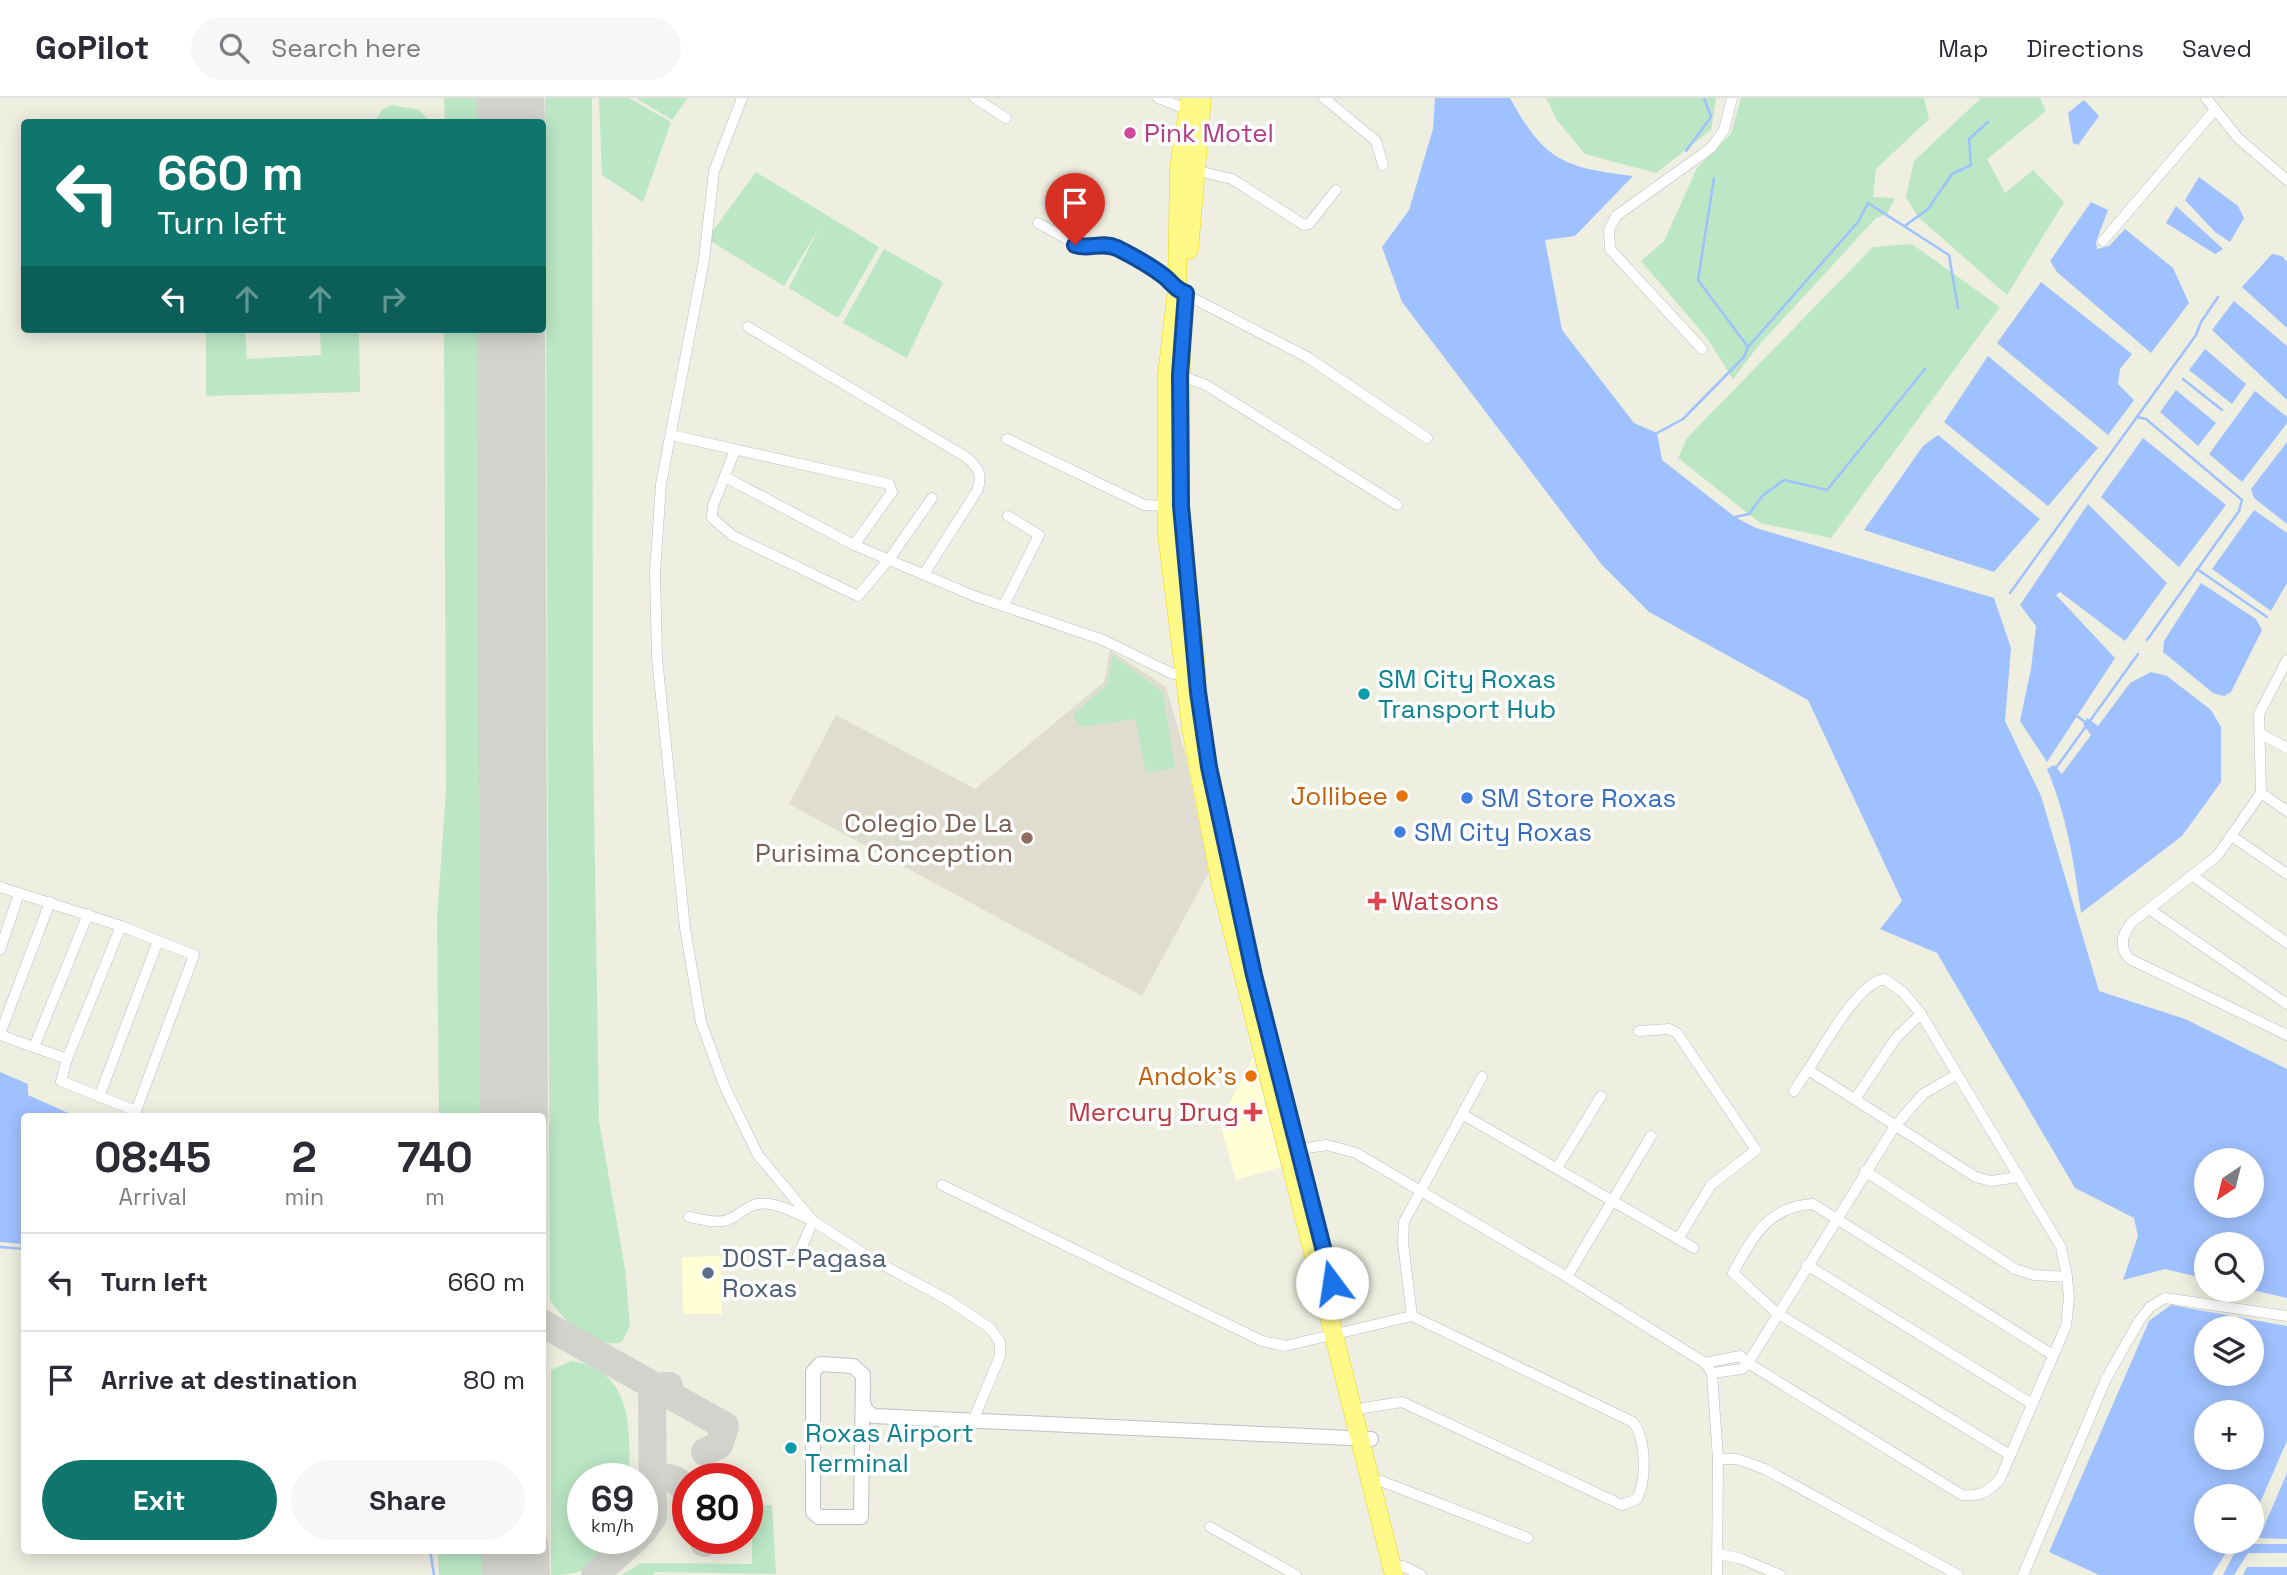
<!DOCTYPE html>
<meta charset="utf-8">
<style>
:root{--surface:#fff;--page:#f7f7f7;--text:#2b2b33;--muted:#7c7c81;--line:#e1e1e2;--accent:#0f766e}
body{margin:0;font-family:"Space Grotesk",sans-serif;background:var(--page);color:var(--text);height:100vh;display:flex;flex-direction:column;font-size:26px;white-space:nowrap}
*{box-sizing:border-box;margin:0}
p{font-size:23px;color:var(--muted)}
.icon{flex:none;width:38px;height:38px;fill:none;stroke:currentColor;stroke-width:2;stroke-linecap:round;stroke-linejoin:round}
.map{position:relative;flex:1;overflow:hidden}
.details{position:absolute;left:21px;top:1015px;width:525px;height:441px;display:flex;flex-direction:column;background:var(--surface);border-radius:7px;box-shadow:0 4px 18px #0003}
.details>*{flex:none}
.guide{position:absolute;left:21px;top:21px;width:525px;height:214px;border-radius:7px;box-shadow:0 4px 18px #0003;background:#0f766e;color:#fff;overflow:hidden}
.needle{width:46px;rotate:215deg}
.buttons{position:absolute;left:2194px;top:1050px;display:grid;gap:14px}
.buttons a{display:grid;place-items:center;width:70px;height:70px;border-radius:50%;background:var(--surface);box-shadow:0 4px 18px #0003;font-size:35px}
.speed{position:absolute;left:567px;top:1365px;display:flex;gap:14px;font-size:35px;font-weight:700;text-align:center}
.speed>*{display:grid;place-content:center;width:91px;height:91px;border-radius:50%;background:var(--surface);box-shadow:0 4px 18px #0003;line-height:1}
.speed small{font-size:18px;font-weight:400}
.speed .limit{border:10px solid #d22;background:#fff;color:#111}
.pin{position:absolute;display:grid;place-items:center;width:60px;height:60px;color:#fff;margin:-72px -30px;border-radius:50% 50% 50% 0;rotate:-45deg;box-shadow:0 0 7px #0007}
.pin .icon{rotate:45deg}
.me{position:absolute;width:77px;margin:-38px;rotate:346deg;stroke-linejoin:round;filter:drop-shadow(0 0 5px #0008)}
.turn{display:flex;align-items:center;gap:24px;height:147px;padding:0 21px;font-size:32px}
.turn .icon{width:91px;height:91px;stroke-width:2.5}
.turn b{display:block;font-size:49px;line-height:60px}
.lanes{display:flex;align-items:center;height:66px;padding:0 21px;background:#0003;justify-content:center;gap:35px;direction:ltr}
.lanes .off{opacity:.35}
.eta{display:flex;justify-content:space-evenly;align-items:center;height:119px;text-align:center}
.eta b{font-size:42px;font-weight:700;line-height:49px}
.primary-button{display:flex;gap:14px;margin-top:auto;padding:14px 21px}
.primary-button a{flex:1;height:80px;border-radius:42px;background:var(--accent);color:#fff;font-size:28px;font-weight:700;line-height:80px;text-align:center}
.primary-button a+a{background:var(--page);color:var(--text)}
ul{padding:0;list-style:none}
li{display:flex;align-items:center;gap:21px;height:98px;padding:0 21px;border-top:2px solid var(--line)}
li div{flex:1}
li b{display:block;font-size:26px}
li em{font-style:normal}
header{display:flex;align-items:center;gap:42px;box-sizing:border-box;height:98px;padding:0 35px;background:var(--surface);border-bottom:2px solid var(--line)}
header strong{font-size:33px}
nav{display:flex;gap:38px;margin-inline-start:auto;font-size:24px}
.search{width:490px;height:63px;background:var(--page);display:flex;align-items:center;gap:18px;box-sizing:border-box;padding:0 24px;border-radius:38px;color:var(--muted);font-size:26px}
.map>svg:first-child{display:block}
</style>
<header>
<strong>GoPilot</strong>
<div class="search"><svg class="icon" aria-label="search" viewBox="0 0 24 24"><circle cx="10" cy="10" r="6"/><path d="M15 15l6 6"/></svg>Search here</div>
<nav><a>Map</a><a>Directions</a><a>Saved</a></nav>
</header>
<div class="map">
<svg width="2287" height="1477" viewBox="0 0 2287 1477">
<rect width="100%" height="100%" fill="#eeeee1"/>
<g fill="#fffed5">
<path d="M1253 959 1281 1069 1236 1082 1220 1024Z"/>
<path d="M721 1158 722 1216H683L682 1159Z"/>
</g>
<path fill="#deddd0" d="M1110 552 1166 589 1185 655 1209 774 1142 898 789 706 836 617 975 691 1104 584Z"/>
<g fill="#bbe7c5">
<path d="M444 0H477V24H445Z"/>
<path d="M545 0H592L593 644 599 1023 625 1171 630 1228 622 1244C597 1252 562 1222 550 1202Z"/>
<path d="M599 0H629L671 24 643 104 602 77Z"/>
<path d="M636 0H688L672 22Z"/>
<path d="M1546 0H1716L1711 32 1656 75 1585 56 1557 22Z"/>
<path d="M1741 0H1924L1929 21 1876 71 1873 99 1895 100 1887 116 1876 120 1759 247 1733 281 1707 240 1641 163 1664 143 1697 70 1731 36Z"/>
<path d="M1981 0H2040L2046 13 1987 61 2005 95 2033 72 2064 104 2007 197 1918 119 1906 99 1914 63Z"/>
<path d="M392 7 420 12 430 24H374L382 12Z"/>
<path d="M756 74 879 149 838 220 789 190 819 130 784 188 707 141Z"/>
<path d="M1912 146 2000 209 1831 440 1760 425 1678 360 1687 340 1873 149Z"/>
<path d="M884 151 943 184 907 260 843 225Z"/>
<path d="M206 231H245L247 261 321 257 320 232 359 231 360 294 206 298Z"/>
<path d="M444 231H478L481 1018H439L437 821 446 693Z"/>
<path d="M1113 557 1163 595 1175 670 1146 674 1135 621 1081 629 1073 617 1107 587Z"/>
<path d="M572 1263C634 1274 630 1331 629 1381H583V1440H618C597 1467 586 1477 551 1477V1272Z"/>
<path d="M772 1407 776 1476 655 1474 653 1477H621L642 1465 752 1466V1408Z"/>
<path d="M438 1453H483V1477H439Z"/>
</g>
<g fill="#a0c1ff" fill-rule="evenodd">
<path d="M1435 0H1510C1544 63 1565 70 1633 78L1575 138 1545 142 1562 232 1634 325 1657 335 1662 362 1735 419 1756 430 1994 500 2011 550 2005 623 2041 698 2099 893 2185 921 2287 971V1200L2252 1192V1146H2207V1181L2165 1171 2123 1182 2138 1138 2134 1120 2075 1090 1937 855 1880 831 1902 803 1808 602 1649 514 1602 467 1402 204 1382 149 1409 112 1433 31ZM2207 1062H2252V1108H2207Z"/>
<path d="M2084 2 2099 18 2078 47 2073 45 2068 15Z"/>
<path d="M2199 79 2238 108 2244 120 2230 144 2215 134 2185 102Z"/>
<path d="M2091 104 2108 112 2096 144 2097 151 2109 148 2125 131 2173 170 2189 205 2151 255 2057 174 2050 163Z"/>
<path d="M2176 108 2223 151 2215 156 2166 125Z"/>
<path d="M2272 156 2282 158 2287 164V230L2242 189Z"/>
<path d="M2041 184 2132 256 2120 271 2118 286 2134 302 2108 337 1997 245Z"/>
<path d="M2234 203 2287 248V302L2212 232Z"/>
<path d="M2205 251 2246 286 2232 306 2189 272Z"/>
<path d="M1988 258 2098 350 2048 408 1944 324Z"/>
<path d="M2176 292 2216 325 2198 348 2160 314Z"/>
<path d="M2255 293 2287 319V325L2242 384 2209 356Z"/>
<path d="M1938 337 2040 421 1994 474 1864 432 1923 348Z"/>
<path d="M2143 340 2226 407 2179 469 2101 399Z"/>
<path d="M2287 344V426L2254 400 2251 391Z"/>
<path d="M2088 406 2167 485 2125 543 2060 494 2056 497 2115 560 2047 664 2020 623 2031 571 2036 528 2020 507Z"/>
<path d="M2254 412 2287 435V485L2271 513 2212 471Z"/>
<path d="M2201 485 2256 521 2262 532 2231 594 2224 598 2213 595 2163 554 2164 543Z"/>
<path d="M2151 574 2167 578 2211 612 2221 629V684L2182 738 2081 815C2074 765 2067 718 2047 671L2054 667 2062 676 2091 637 2083 626 2087 620 2098 628 2130 585Z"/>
<path d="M0 974 28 986V997L75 1018H24V1146L0 1144Z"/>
<path d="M2171 1207 2287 1228V1343L2252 1423V1398H2207V1444H2233L2212 1477H2099L2049 1454 2149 1223ZM2207 1230H2252V1276H2207ZM2207 1314H2252V1360H2207Z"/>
<path d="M2287 1375V1441L2259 1440Z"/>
<path d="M2251 1446H2287V1455H2248L2234 1477H2223L2238 1448Z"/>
<path d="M2247 1469H2287V1477H2243Z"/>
</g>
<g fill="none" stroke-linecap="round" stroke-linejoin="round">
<g stroke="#a0c1ff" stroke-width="2.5">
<path d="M1686 53 1711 19 1704 0"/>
<path d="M1906 127 1928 111 1952 76 1971 67 1969 41 1988 24"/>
<path d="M1748 249 1858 124 1868 105 1949 157 1958 210"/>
<path d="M2183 281 2222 312"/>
<path d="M2137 319 2146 321 2242 402 2239 413 2147 542"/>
<path d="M1657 335 1683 321 1744 259 1748 249 1698 182 1714 80"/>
<path d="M1735 419 1749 416 1763 397 1784 382 1827 392 1925 271"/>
<path d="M2197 471 2267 519"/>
<path d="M2010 495 2196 237 2201 224 2218 199"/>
<path d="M2077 618 2085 624"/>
<path d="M2056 670 2138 556"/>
<path d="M0 1149 24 1151"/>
<path d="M430 1452 434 1477"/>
</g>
<g stroke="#d2d3cc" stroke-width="28">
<path d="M542 1225 725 1328 719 1347 705 1354"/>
<path d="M653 1383C668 1376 682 1381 687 1398"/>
<path d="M642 1434 653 1419 652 1289 669 1288"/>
<path d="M704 1445 715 1440"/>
<path d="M595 1477 636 1440"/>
</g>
<g stroke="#d2d3cc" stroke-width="68">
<path d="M510 0 511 24"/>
<path d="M511 231 514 1018"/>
<path d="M515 1452 516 1477"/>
</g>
<g stroke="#bcbdc4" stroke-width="11">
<g id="street">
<path d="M742 0 714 73 704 162 661 386 655 474 657 560 685 830 701 924 724 987 758 1057 813 1123 872 1161 948 1202 990 1230 1000 1244V1258L973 1323"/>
<path d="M975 0 1006 20"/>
<path d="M1158 0 1189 12"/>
<path d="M1324 0 1376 43 1383 67"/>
<path d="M2206 0 2238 40 2287 82"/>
<path d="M1194 72 1232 81 1304 127 1309 126 1336 92"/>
<path d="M1038 125 1083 150C1091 149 1098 144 1105 146 1130 151 1161 173 1177 192L1307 259 1427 340"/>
<path d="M2103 143 2214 13"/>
<path d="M748 229 966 359C979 370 983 377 977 393L924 476"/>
<path d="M1702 251 1610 151 1609 132 1616 118 1711 50 1724 32 1732 0"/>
<path d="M1178 277 1206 287 1397 407"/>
<path d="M671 337 889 386 892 394 854 447"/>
<path d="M1007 341 1144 407 1169 408"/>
<path d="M735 352 713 408 712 420 733 438 858 498 890 460 932 400"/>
<path d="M725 379 854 447 974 498 1103 542 1173 576 1185 575"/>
<path d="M1004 507 1039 437 1008 418"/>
<path d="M2287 562 2259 616 2261 695 2217 758 2132 824C2122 836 2118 849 2130 861L2287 937"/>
<path d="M2259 635 2287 650"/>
<path d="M2261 695 2287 713"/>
<path d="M2233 739 2287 776"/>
<path d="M2193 778 2287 845"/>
<path d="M0 789 121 828 194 857 136 1013 61 983 67 961 0 937"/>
<path d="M2149 811 2287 906"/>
<path d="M0 852 19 796"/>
<path d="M1639 933 1669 931 1677 935 1756 1052 1711 1087 1678 1141"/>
<path d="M0 936 50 804"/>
<path d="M34 949 88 816"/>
<path d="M67 961 121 828"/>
<path d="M1956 977 1923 996 1895 1028 1748 1265 1962 1397C1980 1399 1988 1394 2000 1381L2066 1228 2069 1200 2067 1179 2061 1149 1921 916 1903 894 1884 881C1857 886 1824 948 1808 972 1865 1007 1920 1044 1976 1079L1991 1083 2018 1079"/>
<path d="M1794 993 1808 972"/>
<path d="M99 999 158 843"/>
<path d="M1855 1001 1896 940 1921 916"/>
<path d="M1462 1016 1694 1150"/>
<path d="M1287 1053 1327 1047 1356 1055 1567 1179 1705 1265 1712 1275 1718 1361 1717 1477"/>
<path d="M1557 1070 1601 998"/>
<path d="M1865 1073 2015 1171 2034 1177 2067 1179"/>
<path d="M942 1087 1262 1243 1285 1248 1412 1218 1633 1324C1646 1341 1647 1381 1637 1401L1622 1407 1402 1304 1363 1310"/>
<path d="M689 1119C701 1121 716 1126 728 1122 738 1118 745 1109 757 1106 774 1103 794 1114 809 1121"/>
<path d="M797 1160 813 1123"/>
<path d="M1807 1167 2032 1306"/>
<path d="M1567 1179 1651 1038"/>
<path d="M1412 1218 1403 1145 1404 1124 1482 979"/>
<path d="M1705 1265 1740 1258 1748 1265 1742 1271 1712 1275"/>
<path d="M2010 1357 1777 1215 1733 1175C1752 1140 1768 1108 1813 1106L2053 1257"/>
<path d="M1718 1361H1737L1765 1371 1958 1477"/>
<path d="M1381 1383 1528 1440"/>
<path d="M1210 1429 1296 1477"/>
<path d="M1719 1456 1742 1461 1780 1477"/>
<path d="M1403 1468 1421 1477"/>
<path d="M2023 1477 2106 1281 2139 1223 2150 1209 2165 1200 2287 1218"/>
</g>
</g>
<g stroke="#bebfc8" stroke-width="16">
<g id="secondary">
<path d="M820 1266 853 1268 863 1277 861 1419H819L813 1414V1274Z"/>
<path d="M863 1304 866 1313 874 1318 1371 1341"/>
</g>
</g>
<g stroke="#efd700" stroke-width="19">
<g id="highway">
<path d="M1190 0 1179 71 1177 192 1167 277V436L1192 635 1221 787 1394 1477"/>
<path d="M1189 152 1202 0"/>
<path d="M1181 256 1180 408 1197 581"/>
</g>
</g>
<use href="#street" stroke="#fff" stroke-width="10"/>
<use href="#secondary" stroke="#fff" stroke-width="14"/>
<use href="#highway" stroke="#fffa87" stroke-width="18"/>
</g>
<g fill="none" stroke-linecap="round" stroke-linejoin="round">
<g stroke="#114b97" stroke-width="18">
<path id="route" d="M1075 147C1090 152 1101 143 1117 150 1133 158 1151 168 1165 179 1173 186 1176 192 1186 195L1180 277 1181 408 1198 594 1209 669 1254 877 1332 1185"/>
</g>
<use href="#route" stroke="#1a73e8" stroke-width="12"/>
</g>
<circle fill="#d1479c" stroke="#fff" stroke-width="2.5" cx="1130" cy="35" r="7"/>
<g fill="#0f9aa8" stroke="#fff" stroke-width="2.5">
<circle cx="1364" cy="596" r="7"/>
<circle cx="791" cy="1350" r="7"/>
</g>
<g fill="#e8710a" stroke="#fff" stroke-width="2.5">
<circle cx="1402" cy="698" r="7"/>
<circle cx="1251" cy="978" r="7"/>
</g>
<g fill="#3f7fe0" stroke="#fff" stroke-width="2.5">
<circle cx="1467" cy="700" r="7"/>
<circle cx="1400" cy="734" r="7"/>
</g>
<circle fill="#8d6e63" stroke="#fff" stroke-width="2.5" cx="1027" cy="740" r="7"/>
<g fill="#e0444e" stroke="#fff" stroke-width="2.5">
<path d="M1373.5 792.5h7v7h7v7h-7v7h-7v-7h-7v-7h7z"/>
<path d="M1249.5 1003.5h7v7h7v7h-7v7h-7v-7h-7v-7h7z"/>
</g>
<circle fill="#5c6f8a" stroke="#fff" stroke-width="2.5" cx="708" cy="1175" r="7"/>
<g text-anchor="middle" stroke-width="7" stroke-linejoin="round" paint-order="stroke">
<g font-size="26" fill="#b23c85" stroke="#fff" text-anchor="start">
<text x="1144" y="44">Pink Motel</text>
</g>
<g font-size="26" fill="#0d838f" stroke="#fff" text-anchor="start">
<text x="1378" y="590">SM City Roxas<tspan x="1378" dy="30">Transport Hub</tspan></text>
<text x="805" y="1344">Roxas Airport<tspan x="805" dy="30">Terminal</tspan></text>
</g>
<g font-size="26" fill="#c56008" stroke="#fff" text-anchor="end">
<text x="1388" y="707">Jollibee</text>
<text x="1237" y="987">Andok's</text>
</g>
<g font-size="26" fill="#366cbe" stroke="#fff" text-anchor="start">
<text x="1481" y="709">SM Store Roxas</text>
<text x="1414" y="743">SM City Roxas</text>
</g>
<g font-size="26" fill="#785e54" stroke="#fff" text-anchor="end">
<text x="1013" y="734">Colegio De La<tspan x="1013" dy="30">Purisima Conception</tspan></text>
</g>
<g font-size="26" fill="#be3a42" stroke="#fff" text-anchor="start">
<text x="1391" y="812">Watsons</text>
<text x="1239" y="1023" text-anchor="end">Mercury Drug</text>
</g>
<g font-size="26" fill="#4e5e75" stroke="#fff" text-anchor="start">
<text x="722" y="1169">DOST-Pagasa<tspan x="722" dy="30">Roxas</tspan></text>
</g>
</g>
</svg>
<div class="buttons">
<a><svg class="needle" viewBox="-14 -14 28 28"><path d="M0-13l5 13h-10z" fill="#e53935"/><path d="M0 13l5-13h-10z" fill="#7c7c81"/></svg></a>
<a><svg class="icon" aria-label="search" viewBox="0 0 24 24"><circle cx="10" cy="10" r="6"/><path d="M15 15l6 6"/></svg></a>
<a><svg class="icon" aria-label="layers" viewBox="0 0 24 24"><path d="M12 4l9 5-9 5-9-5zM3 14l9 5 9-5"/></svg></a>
<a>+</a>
<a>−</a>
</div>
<div class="speed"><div>69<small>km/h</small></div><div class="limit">80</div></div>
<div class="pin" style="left:1075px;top:147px;background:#d93025"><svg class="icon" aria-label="arrive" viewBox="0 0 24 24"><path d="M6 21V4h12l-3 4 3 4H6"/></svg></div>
<svg class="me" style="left:1332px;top:1185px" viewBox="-20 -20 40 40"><circle r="19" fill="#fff"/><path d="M0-13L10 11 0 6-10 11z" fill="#1a73e8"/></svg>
<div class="guide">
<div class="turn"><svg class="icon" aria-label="left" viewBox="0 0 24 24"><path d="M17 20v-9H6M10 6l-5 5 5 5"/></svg><div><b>660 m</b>Turn left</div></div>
<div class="lanes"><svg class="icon" aria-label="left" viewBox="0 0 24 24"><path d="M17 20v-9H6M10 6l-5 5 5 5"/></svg><svg class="icon off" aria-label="ahead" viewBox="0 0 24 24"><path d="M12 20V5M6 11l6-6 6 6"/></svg><svg class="icon off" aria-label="ahead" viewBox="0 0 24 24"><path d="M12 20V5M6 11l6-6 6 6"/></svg><svg class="icon off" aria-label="right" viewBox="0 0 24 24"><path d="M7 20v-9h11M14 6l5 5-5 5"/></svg></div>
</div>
<section class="details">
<div class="eta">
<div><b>08:45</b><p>Arrival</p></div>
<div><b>2</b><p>min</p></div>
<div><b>740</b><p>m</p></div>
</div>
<ul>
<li><svg class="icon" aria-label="left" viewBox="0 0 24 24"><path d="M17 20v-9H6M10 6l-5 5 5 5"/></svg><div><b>Turn left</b></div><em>660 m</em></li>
<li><svg class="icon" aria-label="arrive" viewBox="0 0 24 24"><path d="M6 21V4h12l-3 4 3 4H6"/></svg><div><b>Arrive at destination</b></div><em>80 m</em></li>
</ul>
<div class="primary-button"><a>Exit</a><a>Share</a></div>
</section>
</div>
